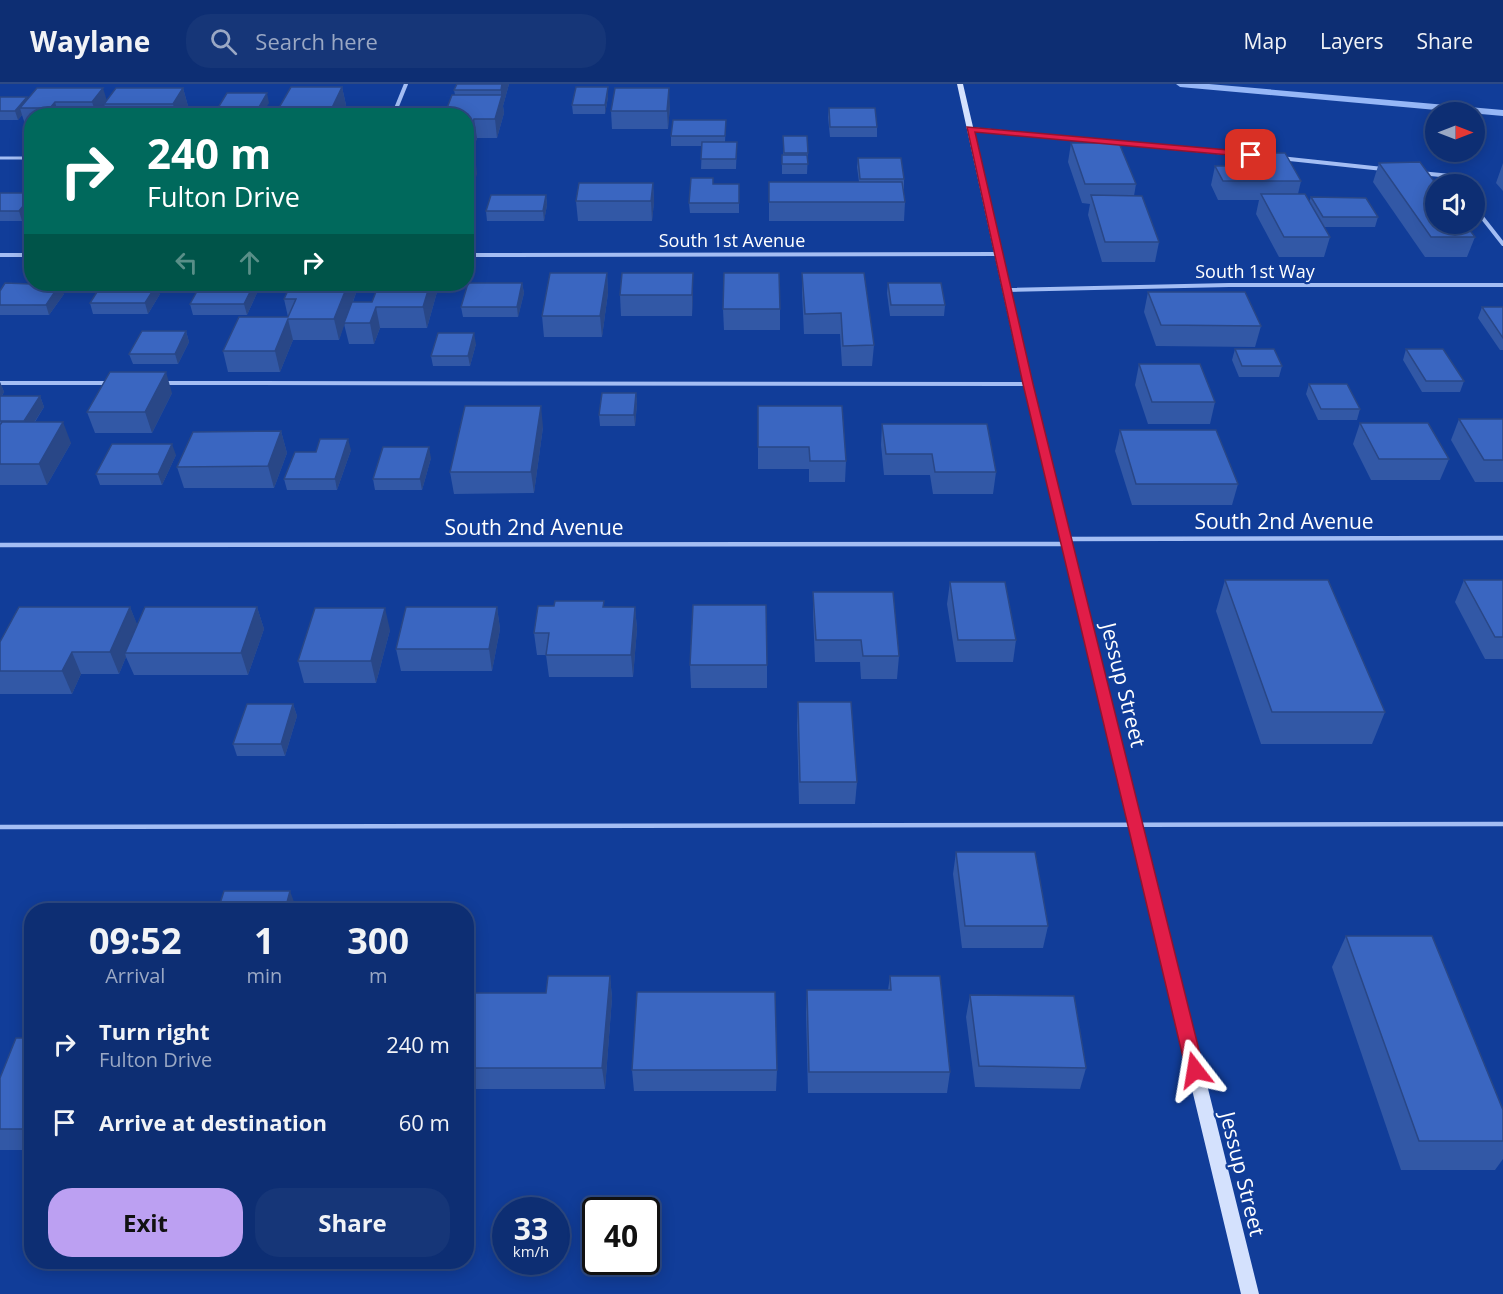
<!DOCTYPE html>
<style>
:root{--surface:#0d2e73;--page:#163678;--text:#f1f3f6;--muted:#9aa8c4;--line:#2d4a85;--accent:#bca0f2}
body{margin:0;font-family:"Open Sans",sans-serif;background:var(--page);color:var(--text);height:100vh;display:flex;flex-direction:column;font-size:22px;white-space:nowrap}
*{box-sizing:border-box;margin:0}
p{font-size:20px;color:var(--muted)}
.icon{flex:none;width:33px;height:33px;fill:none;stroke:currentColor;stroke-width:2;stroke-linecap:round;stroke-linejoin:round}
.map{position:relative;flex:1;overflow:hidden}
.drawer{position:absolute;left:24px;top:819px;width:450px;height:366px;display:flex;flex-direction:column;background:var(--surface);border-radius:24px;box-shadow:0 3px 15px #0003,0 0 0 2px var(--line)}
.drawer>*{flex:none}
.top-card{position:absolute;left:24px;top:24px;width:450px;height:183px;border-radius:24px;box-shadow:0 3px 15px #0003,0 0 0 2px var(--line);background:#00695c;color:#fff;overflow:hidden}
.needle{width:39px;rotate:90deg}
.controls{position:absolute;left:1425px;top:18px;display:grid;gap:12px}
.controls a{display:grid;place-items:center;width:60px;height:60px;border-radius:50%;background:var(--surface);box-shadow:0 3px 15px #0003,0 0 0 2px var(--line);font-size:30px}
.speed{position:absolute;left:492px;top:1113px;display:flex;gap:12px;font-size:30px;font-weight:700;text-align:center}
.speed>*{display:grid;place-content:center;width:78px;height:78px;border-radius:50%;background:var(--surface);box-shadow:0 3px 15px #0003,0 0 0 2px var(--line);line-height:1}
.speed small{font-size:15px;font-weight:400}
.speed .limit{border:3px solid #111;border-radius:9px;background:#fff;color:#111}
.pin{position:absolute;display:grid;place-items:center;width:51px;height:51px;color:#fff;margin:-26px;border-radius:12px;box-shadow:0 3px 9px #0006}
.me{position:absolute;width:66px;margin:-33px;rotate:346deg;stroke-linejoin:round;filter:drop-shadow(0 0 4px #0008)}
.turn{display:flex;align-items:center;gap:21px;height:126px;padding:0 24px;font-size:27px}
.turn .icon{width:78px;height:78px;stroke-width:2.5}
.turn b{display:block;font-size:42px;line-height:51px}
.lanes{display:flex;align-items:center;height:57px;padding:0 24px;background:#0003;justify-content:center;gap:30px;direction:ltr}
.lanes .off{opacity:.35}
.eta{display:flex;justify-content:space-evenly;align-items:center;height:102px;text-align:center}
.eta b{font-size:36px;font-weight:700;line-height:42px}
.cta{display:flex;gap:12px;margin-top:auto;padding:12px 24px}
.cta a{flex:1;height:69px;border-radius:24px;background:var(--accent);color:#111;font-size:24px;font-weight:700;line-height:69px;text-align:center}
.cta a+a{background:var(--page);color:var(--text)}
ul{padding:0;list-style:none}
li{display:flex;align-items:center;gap:18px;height:78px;padding:0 24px}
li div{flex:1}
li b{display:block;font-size:22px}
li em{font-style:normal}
header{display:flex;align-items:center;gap:36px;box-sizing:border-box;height:84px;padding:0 30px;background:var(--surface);border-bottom:2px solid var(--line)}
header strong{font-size:28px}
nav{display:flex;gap:33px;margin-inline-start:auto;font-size:21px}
.search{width:420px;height:54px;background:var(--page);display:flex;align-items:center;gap:15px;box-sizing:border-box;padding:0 21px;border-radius:24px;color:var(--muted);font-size:22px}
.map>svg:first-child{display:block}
</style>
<header>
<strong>Waylane</strong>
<div class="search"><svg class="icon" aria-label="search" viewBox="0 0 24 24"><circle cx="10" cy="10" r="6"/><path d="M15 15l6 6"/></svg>Search here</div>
<nav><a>Map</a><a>Layers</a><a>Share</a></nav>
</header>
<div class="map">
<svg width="1503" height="1210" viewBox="0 0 1503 1210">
<rect width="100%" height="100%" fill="#113d99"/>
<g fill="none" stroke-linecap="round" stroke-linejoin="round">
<path fill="#96b7f7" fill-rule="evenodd" d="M1176 0H1209L1503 26V32L1180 3Z"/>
<path stroke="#a4bef4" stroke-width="3" d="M0 74H32"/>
<g stroke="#a4bef4" stroke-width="4">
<path d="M0 299H108"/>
<path d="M165 299 1026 300"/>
</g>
<path stroke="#a4bef4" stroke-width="4.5" d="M0 743 1503 740"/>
<g stroke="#a4bef4" stroke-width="4">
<path d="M393 32 406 0"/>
<path d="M970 45 1249 71"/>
<path d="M1280 74 1383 85"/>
<path d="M1420 89 1451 92 1458 100"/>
<path d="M1474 123 1503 160"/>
<path d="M0 171H32"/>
<path d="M466 171 998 170"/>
<path d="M1006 206 1229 201H1503"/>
</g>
<g stroke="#a4bef4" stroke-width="4.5">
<path d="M1066 455 1503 454"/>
<path d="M0 461 1067 460"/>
</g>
<path fill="#d4e1fd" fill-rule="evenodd" d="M957 0H963L1033 300 1259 1210H1241L1023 300Z"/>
</g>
<g fill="#3258a6">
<path d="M457 0H509L503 22 504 29 497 54H477L474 63H466V32L455 11 454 6Z"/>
<path d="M342 3 346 21 341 32H278L277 27Z"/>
<path d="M608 3V13L605 30H573L572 21Z"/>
<path d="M183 4 188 22 182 32H108L106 25 102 32H32V43H26L22 31 18 36H0V13H27V15L107 16Z"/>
<path d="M670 22 668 45H612L611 27Z"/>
<path d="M829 24 877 43V53H830L828 33Z"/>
<path d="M726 36 725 58H737L736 85H701L702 62H671V52Z"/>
<path d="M783 52 808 69 807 90H782V71H783Z"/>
<path d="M1071 59 1136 100 1134 112 1159 158 1155 178H1102L1088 131 1090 120 1082 119 1068 78Z"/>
<path d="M1244 69 1301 97 1298 110 1309 118 1311 113 1378 133 1375 143H1324L1330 153 1324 173H1279L1256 130 1259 116H1218L1211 101 1215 82H1241Z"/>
<path d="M858 74 904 95V105H903L905 118 904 137H769V98H859L857 83Z"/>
<path d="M1379 79 1475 153 1467 173H1425L1373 98Z"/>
<path d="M1503 79V107L1496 99Z"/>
<path d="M653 99 654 118 652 137H578L576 117Z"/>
<path d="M713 100H739V129H690L689 119Z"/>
<path d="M0 109H32V125L22 137H0Z"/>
<path d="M546 111 547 121 544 137H487L486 127Z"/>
<path d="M607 189 608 209 602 253H544L542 232Z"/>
<path d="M693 189V209L692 232H621L620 211Z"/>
<path d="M802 189 874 261 872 282H842L840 250H804L802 209Z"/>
<path d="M522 199 524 209 518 233H463L461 223Z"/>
<path d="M888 199 945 221 944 232H890L887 209Z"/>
<path d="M201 200H254L257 209 247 231H193L190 220Z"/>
<path d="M0 207 64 210 49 231H0Z"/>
<path d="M437 208 427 244H380L374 260H349L344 240 339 256H293L280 288H228L223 267 288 233 284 215 356 209 353 218H372Z"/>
<path d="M1148 208 1261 242 1255 263 1156 262 1144 228Z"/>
<path d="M160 210 148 230H93L90 219Z"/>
<path d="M1482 223H1503V266H1500L1478 234Z"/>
<path d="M723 225H780V246H724Z"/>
<path d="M186 247 189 258 178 280H133L129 270Z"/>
<path d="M476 260 470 282H433L431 272Z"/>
<path d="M1235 265 1282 282 1279 293H1239L1232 276Z"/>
<path d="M1406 265 1464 297 1460 308H1422L1403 276Z"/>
<path d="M1139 280 1215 318 1210 340H1148L1135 301Z"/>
<path d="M0 298 4 308 2 312H40L44 323 35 338 71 359 47 401H0Z"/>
<path d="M1309 300 1360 325 1357 336H1318L1306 310Z"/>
<path d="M172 309 152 349H95L87 328Z"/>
<path d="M636 309 637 320 635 342H600L599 331Z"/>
<path d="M758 322 846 377 845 398H809V385H758Z"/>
<path d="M1459 335H1503V398H1475L1451 356Z"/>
<path d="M1360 339 1449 375 1440 396H1371L1353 360Z"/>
<path d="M882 340 996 388 993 410H933L930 391H884L881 361Z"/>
<path d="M543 343 534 409 454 410 450 388Z"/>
<path d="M1120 346 1238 400 1232 421H1132L1115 367Z"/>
<path d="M281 347 287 369 274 404H184L177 383Z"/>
<path d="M351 366 337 406H287L284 395 316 368Z"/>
<path d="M176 371 162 401H100L96 390Z"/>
<path d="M431 374 422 406H375L373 395Z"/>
<path d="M1225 496 1385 628 1372 660H1261L1216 527Z"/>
<path d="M1464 496H1503V575H1485L1455 518Z"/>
<path d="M950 498 1016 556 1013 578H956L947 520Z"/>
<path d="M813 508 899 572 897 595H861L860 578H815L813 530Z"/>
<path d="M554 522 635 523 637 545 633 593H549L546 571H537L534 549Z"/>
<path d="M130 523 137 541 257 523 264 545 248 591H134L126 573 119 590H81L72 610H0V558Z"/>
<path d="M497 523 500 545 492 587H401L396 565Z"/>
<path d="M390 546 376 599H304L298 577Z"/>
<path d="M690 581H767V604H691Z"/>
<path d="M798 618 857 698 855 720H799L797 641Z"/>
<path d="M293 620 297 632 285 672H237L233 660Z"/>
<path d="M956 768 1048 842 1043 864H962L953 790Z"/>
<path d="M1346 852 1503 1026V1075L1495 1086H1401L1332 883Z"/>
<path d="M610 892 612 914 605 1005H466V928L546 909Z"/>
<path d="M890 892 950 988 947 1009H808L806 928 807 906H888Z"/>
<path d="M970 911 1086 984 1080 1005 975 1003 966 933Z"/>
<path d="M32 954V1066H0V994Z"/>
<path d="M632 986H777L776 1007H634Z"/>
</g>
<g fill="#294787">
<path d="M502 0H509L503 22 504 29 497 54 495 35 501 13V6Z"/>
<path d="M342 3 346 21 341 32H328Z"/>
<path d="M608 3V13L605 30V21Z"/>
<path d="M103 4 108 20H104L106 25 102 32H97L92 18Z"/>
<path d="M183 4 188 22 182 32H176L173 20Z"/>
<path d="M669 4 670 22 668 45 667 27Z"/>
<path d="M267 9 269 19 261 32H254Z"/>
<path d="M27 13 30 22 20 24 22 31 18 36 15 27Z"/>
<path d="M55 18 59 32H52L50 24Z"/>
<path d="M474 35 477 54 474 63 471 44Z"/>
<path d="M475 71 477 90 466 125V97Z"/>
<path d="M653 99 654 118 652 137 651 117Z"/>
<path d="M32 111V125L22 137 19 127Z"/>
<path d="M546 111 547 121 544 137 543 127Z"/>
<path d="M607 189 608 209 602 253 600 232Z"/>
<path d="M693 189V209L692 232V211Z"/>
<path d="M522 199 524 209 518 233 517 223Z"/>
<path d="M60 200 64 210 49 231 46 221Z"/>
<path d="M157 200 160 210 148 230 145 219Z"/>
<path d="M254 200 257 209 247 231 244 220Z"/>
<path d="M348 200H354L356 209 339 256 334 235Z"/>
<path d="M430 200H436L437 208 427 244 423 223Z"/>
<path d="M376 223 380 244 374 260 370 239Z"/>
<path d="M288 235 293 256 280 288 275 267Z"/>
<path d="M186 247 189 258 178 280 175 270Z"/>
<path d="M474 249 476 260 470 282 468 272Z"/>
<path d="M166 288 172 309 152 349 145 328Z"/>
<path d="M0 298 4 308 0 315Z"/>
<path d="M636 309 637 320 635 342 634 331Z"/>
<path d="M40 312 44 323 28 348 24 337Z"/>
<path d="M541 322 543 343 534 409 531 388Z"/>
<path d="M63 338 71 359 47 401 39 380Z"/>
<path d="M281 347 287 369 274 404 268 382Z"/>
<path d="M348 355 351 366 337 406 335 395Z"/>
<path d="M172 360 176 371 162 401 158 390Z"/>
<path d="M429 363 431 374 422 406 420 395Z"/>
<path d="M130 523 139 545 125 569 126 573 119 590 110 568Z"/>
<path d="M257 523 264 545 248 591 241 569Z"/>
<path d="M497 523 500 545 492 587 489 565Z"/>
<path d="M635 523 637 545 633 593 631 571Z"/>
<path d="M385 524 390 546 376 599 371 577Z"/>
<path d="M72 568 81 590 72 610 62 587Z"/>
<path d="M293 620 297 632 285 672 281 660Z"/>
<path d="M290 807 297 826H285Z"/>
<path d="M610 892 612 914 605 1005 602 984Z"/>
</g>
<g fill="#3a66c1" stroke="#294787" stroke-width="1.5">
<path d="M457 0H502L501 6H454Z"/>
<path d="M291 3H342L328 32H287L289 27H277Z"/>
<path d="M576 3H608L605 21H572Z"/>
<path d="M37 4H103L92 18H55L50 24H20Z"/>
<path d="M116 4H183L173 20H104Z"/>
<path d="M615 4H669L667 27H611Z"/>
<path d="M227 9H267L254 32H213Z"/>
<path d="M452 11H502L495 35H474L471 44H466V32H444Z"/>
<path d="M0 13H27L15 27H0Z"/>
<path d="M829 24H875L877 43H830Z"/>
<path d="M673 36H726L725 52H671Z"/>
<path d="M783 52H807L808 69H784Z"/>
<path d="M702 58H737L736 75H701Z"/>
<path d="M1071 59H1119L1136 100H1085Z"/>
<path d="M1244 69H1285L1301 97H1223L1215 82H1251Z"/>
<path d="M466 71H475L466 97Z"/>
<path d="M782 71H807L808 80H782Z"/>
<path d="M858 74H901L904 95H860Z"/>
<path d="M1420 78 1436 100V140H1465L1475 153H1431L1379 79Z"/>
<path d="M691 94H713V100H739V119H689Z"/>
<path d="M769 98H902L905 118H769Z"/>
<path d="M579 99H653L651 117H576Z"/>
<path d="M0 109H32V111L19 127H0Z"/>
<path d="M1261 110H1305L1330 153H1284Z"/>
<path d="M491 111H546L543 127H486Z"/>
<path d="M1091 111 1142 112 1159 158H1105Z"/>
<path d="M1311 113 1366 114 1378 133H1323Z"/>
<path d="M550 189H607L600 232H542Z"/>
<path d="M622 189H693L692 211H620Z"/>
<path d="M724 189H779L780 225H723Z"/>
<path d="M802 189H864L874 261 843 262 841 229 805 230Z"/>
<path d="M5 199 32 200H60L46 221H0V207Z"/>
<path d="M468 199H522L517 223H461Z"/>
<path d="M888 199H941L945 221H891Z"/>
<path d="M102 200H157L145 219H90Z"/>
<path d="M201 200H254L244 220H190Z"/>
<path d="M291 200H348L334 235H288L275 267H223L239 233H288L296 215H284Z"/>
<path d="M379 200H430L423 223H376L370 239H344L352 218H372Z"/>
<path d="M1148 208H1245L1261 242 1161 241Z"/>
<path d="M1482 223H1503V254Z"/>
<path d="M142 247H186L175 270H129Z"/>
<path d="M438 249H474L468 272H431Z"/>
<path d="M1235 265H1274L1282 282H1242Z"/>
<path d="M1406 265H1443L1464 297H1426Z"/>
<path d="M1139 280H1200L1215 318H1152Z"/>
<path d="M110 288H166L145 328H87Z"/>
<path d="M1309 300H1347L1360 325H1321Z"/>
<path d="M602 309H636L634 331H599Z"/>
<path d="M0 312H40L24 337H0Z"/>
<path d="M465 322H541L531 388H450Z"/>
<path d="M758 322H842L846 377H810L809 363H758Z"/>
<path d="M1459 335H1503V376H1484Z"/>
<path d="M2 338H63L39 380H0V341Z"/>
<path d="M1360 339H1428L1449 375H1379Z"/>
<path d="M882 340H987L996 388H935L932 370H886Z"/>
<path d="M1120 346H1216L1238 400H1136Z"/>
<path d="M281 347 268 382 177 383 193 348Z"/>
<path d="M320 355H348L335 395H284L295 368H316Z"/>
<path d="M112 360H172L158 390H96Z"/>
<path d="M383 363H429L420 395H373Z"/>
<path d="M1225 496H1328L1385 628H1272Z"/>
<path d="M1464 496H1503V553H1495Z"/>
<path d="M950 498H1005L1016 556H958Z"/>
<path d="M813 508H893L899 572H863L861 556H816Z"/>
<path d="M555 517H604L603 523H635L631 571H546L549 549H534L538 522H554Z"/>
<path d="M693 521H766L767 581H690Z"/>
<path d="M19 523H130L110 568H72L62 587H0V558Z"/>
<path d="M145 523H257L241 569H125Z"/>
<path d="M406 523H497L489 565H396Z"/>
<path d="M315 524H385L371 577H298Z"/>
<path d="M798 618H851L857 698H800Z"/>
<path d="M247 620H293L281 660H233Z"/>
<path d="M956 768H1035L1048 842H965Z"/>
<path d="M224 807H290L285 826H218Z"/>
<path d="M1346 852H1432L1503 1026V1057H1419Z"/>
<path d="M548 892H610L602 984H466V928L469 909H546Z"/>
<path d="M890 892H940L950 988H809L807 906H891Z"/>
<path d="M637 908H775L777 986H632Z"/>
<path d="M970 911 1074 912 1086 984 979 982Z"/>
<path d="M16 954H32V1045H0V994Z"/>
</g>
<path fill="#e11d48" stroke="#92132f" stroke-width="1.5" d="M967 43 1251 68 1255 71 1251 73 975 48 1033 300 1204 986 1201 992 1195 994 1189 992 1186 986 1023 300Z"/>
<g text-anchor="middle" stroke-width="4.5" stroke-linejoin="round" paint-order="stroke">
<g font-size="18" fill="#fff" stroke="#113d99">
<text x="732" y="163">South 1st Avenue</text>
<text x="1255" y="194">South 1st Way</text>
</g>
<g font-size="21" fill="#fff" stroke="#113d99">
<text x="1284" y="445">South 2nd Avenue</text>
<text x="534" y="451">South 2nd Avenue</text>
<text transform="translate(1123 601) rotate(76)" y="7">Jessup Street</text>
<text transform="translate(1242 1090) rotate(76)" y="7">Jessup Street</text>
</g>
</g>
</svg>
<div class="controls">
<a><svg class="needle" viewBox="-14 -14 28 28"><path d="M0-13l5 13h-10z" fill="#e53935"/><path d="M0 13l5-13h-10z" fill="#9aa8c4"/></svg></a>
<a><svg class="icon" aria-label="sound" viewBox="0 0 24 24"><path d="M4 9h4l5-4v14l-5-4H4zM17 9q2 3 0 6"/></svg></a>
</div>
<div class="speed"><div>33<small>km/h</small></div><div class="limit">40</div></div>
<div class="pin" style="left:1251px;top:71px;background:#d93025"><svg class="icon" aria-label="arrive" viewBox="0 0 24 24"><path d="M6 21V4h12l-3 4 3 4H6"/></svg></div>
<svg class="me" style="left:1195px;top:986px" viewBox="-20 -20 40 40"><path d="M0-17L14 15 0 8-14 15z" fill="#e11d48" stroke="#fff" stroke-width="4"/></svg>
<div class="top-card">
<div class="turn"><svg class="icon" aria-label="right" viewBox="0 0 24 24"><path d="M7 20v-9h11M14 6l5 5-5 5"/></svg><div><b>240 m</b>Fulton Drive</div></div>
<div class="lanes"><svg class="icon off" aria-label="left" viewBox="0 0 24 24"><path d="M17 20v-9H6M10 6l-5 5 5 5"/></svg><svg class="icon off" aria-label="ahead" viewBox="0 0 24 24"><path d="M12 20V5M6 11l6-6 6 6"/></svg><svg class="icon" aria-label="right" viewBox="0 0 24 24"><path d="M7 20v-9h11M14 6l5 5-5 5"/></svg></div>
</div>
<section class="drawer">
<div class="eta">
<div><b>09:52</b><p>Arrival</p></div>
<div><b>1</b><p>min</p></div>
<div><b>300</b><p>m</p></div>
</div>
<ul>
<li><svg class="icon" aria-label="right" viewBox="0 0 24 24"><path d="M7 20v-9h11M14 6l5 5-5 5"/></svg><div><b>Turn right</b><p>Fulton Drive</p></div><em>240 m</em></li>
<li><svg class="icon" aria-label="arrive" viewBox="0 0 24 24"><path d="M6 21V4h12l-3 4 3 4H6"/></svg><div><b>Arrive at destination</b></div><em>60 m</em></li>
</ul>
<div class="cta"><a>Exit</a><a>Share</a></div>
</section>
</div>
